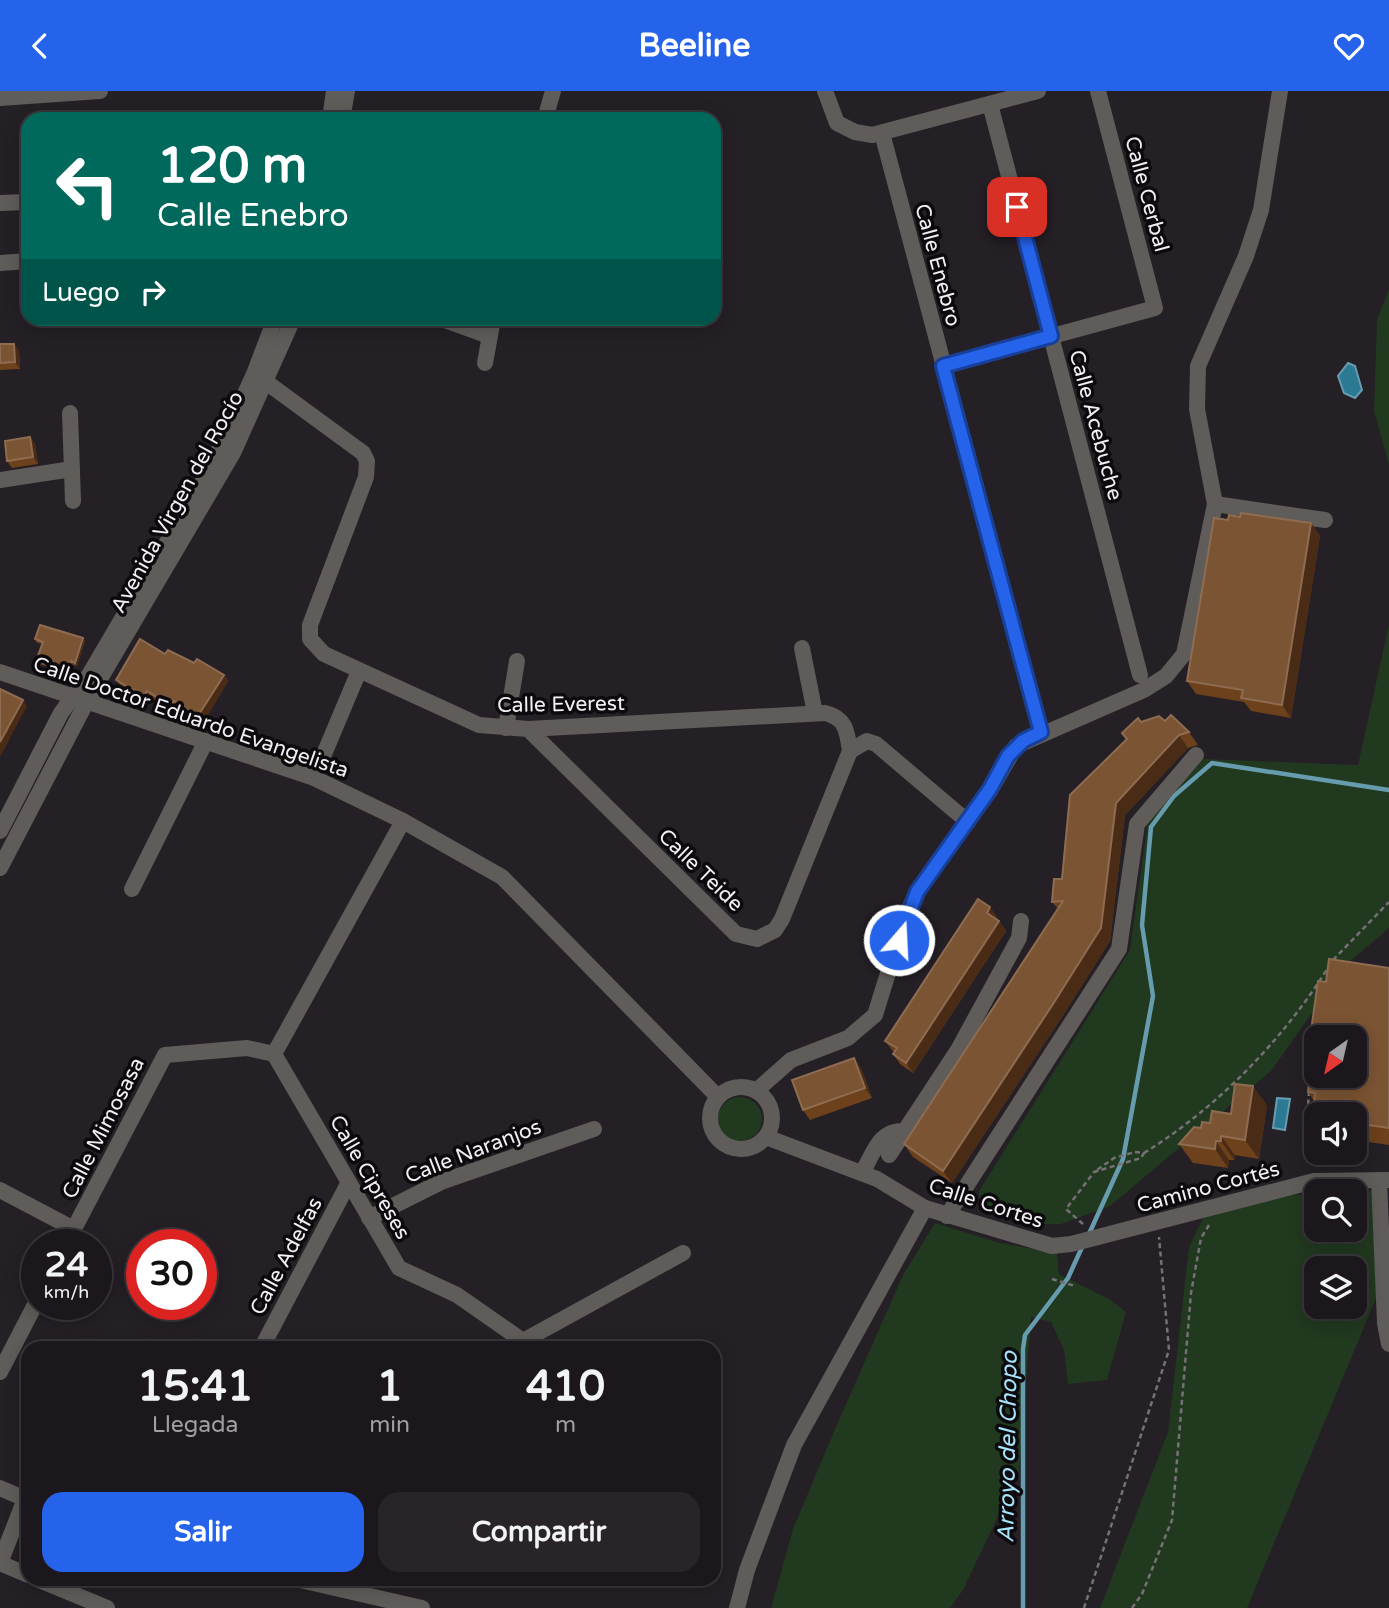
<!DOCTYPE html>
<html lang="es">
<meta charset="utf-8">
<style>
:root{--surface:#1c171c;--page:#292429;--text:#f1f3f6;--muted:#a09fa3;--line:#3a363b;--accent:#2563eb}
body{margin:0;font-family:"Varela Round",sans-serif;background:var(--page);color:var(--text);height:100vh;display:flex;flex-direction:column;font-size:26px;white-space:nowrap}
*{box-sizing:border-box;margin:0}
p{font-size:23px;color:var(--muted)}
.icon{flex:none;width:38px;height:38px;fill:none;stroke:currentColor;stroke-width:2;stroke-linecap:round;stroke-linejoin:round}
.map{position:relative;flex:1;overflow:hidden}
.drawer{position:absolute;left:21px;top:1250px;width:700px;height:245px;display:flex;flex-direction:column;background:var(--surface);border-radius:21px;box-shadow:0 4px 18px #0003,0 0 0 2px var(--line)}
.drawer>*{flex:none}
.hud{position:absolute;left:21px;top:21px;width:700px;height:214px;border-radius:21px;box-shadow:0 4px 18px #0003,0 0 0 2px var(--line);background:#00695c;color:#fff;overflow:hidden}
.needle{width:46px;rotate:214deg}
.buttons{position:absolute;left:1304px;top:934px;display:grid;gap:14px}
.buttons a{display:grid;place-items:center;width:63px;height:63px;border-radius:14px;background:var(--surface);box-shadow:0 4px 18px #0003,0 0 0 2px var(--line);font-size:35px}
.speed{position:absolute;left:21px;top:1138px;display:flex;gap:14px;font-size:35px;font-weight:700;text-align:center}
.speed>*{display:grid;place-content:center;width:91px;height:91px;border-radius:50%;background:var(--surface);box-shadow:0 4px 18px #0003,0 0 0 2px var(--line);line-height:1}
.speed small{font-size:18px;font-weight:400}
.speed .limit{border:10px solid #d22;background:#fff;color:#111}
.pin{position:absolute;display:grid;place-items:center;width:60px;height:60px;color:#fff;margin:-30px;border-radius:14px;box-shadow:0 4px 10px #0006}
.me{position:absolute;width:77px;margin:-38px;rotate:19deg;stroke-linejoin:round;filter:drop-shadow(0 0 5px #0008)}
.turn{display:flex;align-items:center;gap:24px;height:147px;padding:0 21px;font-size:32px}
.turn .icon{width:91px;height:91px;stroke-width:2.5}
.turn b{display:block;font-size:49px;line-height:60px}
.then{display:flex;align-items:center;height:66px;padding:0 21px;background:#0003;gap:14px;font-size:26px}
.eta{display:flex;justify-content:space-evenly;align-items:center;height:119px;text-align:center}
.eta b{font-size:42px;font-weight:700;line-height:49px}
.cta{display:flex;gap:14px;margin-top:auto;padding:14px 21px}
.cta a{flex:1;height:80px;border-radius:21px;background:var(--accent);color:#fff;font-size:28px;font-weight:700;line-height:80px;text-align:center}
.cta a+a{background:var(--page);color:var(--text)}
header{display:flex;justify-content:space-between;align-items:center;height:91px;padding:0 21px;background:var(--accent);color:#fff;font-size:32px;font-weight:700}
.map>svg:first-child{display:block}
</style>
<header><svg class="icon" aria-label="back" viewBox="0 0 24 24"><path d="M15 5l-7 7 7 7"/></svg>Beeline<svg class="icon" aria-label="heart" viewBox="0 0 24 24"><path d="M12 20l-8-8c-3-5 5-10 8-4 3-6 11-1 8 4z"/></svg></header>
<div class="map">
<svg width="1389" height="1517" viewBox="0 0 1389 1517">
<rect width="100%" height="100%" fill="#251f26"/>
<g fill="#21391f" fill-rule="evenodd">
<path d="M1389 198V374L1374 320 1377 229Z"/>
<path d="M1389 533V837L1348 872 1271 980 1110 1115 1061 1133H1031L999 1126 979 1114V1100L1130 859 1148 729 1204 668 1358 674Z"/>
<circle cx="740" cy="1028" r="22"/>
<path d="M1372 1100 1377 1205 1247 1517H1100L1168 1341 1189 1156 1204 1125 1288 1104 1316 1103V1139H1354L1355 1101ZM1316 1178H1354V1216H1316Z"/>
<path d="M935 1132 1000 1152 1057 1162 1059 1183 1109 1208 1126 1221 1107 1289 1068 1293 1064 1259 1051 1231 1031 1226 1019 1381 963 1499 950 1517H771L793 1438 835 1338 903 1184Z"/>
</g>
<g fill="#2b7992" stroke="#679caf" stroke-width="2">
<path d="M1348 272 1355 275 1362 299 1355 307 1344 302 1338 285Z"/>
<path d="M1277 1007 1290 1008 1285 1039 1273 1037Z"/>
</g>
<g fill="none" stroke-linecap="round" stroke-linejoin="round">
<g stroke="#679caf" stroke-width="4.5">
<path d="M1089 1143 1123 1068 1153 905 1142 834 1151 736 1174 705 1212 672 1389 699"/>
<path d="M1023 1517V1258L1025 1244 1068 1187 1083 1154"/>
</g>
<g stroke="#767177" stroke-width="2.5" stroke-dasharray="5 3.5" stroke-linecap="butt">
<path d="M1333 869 1389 811"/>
<path d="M1307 1039 1309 999"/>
<path d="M1135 1061 1144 1062 1141 1067 1094 1081 1114 1067Z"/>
<path d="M1144 1062C1217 1017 1284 948 1329 875"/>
<path d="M1083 1133 1066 1118 1094 1081"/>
<path d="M1052 1188 1075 1195"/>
<path d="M1084 1517 1169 1259 1159 1146"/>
<path d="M1132 1517 1142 1503 1172 1429 1191 1202 1201 1147 1209 1134"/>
</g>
<g stroke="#605c59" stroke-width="16">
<path d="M825 0 837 32 855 41 872 44 1038 0"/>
<path d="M0 7 100 0"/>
<path d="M990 13 1140 584"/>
<path d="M330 28 334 0"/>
<path d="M342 28 347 0"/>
<path d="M545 28 553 0"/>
<path d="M882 42 1041 641"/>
<path d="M0 112 28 111"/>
<path d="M0 172 28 170"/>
<path d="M442 228 489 245"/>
<path d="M485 272 493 228"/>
<path d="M943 275 1155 217 1098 0"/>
<path d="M266 291 363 362 367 370 366 386 310 534V548L324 563 479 634 528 638 825 622C846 627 847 640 850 660L782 828 775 839 757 848 736 843 528 638"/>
<path d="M70 322 73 410"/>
<path d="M0 389 72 378"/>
<path d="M1215 413 1325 429"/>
<path d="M802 557 815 622"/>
<path d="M0 581 314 687 403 730 502 786 718 1006"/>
<path d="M506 637 517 570"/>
<path d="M850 660 867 650 876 653 968 731"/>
<path d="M314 687 359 580"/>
<path d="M403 730 274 963 399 1177 457 1204 523 1250 683 1162"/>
<path d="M0 740 61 622 89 584 210 378 254 283 275 228"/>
<path d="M0 777 87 610 233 362 293 228"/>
<path d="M132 798 206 650"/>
<circle cx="741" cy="1027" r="31"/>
<path d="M756 1000 791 969 848 947 875 924 906 824 917 801 991 698 1016 655 1144 599 1166 585 1184 563 1215 413 1197 318 1198 275 1246 165 1261 119 1280 0"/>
<path d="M766 1046 877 1088 925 1117 1052 1155 1071 1153 1314 1090 1389 1089"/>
<path d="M889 1064 958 959 1019 847 1021 830"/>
<path d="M862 1082C874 1062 879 1038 905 1040"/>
<path d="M1379 1089 1385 1232 1389 1253"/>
<path d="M0 1099 74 1138"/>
<path d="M947 1125 1119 858 1137 733 1196 664"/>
<path d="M369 1127 441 1091 594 1038"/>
<path d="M66 1153 165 964 247 957 274 963"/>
<path d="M262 1256 348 1093"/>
<path d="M0 1281 37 1210"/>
<path d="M0 1397 28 1409"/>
<path d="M0 1472 25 1408"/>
<path d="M0 1472 28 1484"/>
<path d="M37 1488 107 1517"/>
<path d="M296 1488 422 1517"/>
<path d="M737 1517 747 1479 794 1354 925 1117"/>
</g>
</g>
<g fill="#6c411b">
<path d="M0 253H14L19 260 20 278 0 279Z"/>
<path d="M30 346 35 353 38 373 12 377 7 370Z"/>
<path d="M1240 426 1311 432 1320 445 1291 627 1251 620 1244 611 1196 603 1187 590 1228 429Z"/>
<path d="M83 547 85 550 77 575 73 574 71 583 39 573 36 570 43 553 37 552 35 548Z"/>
<path d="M165 563 224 584 228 590 203 632 179 617 175 621 152 607 148 612 121 595 116 589Z"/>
<path d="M1141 631 1189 641 1198 654 1188 657 1125 724 1110 850 1062 926 952 1092 913 1066 904 1053 1058 818 1052 811 1126 649 1122 642Z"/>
<path d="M997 826 996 828 999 830 1006 840 913 982 900 973 893 963 894 961 892 959 885 950Z"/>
<path d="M1389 877V1054L1354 1049V1024H1321L1314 1013V1010L1308 1001 1309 989 1305 983 1326 891Z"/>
<path d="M861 977 872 1007 810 1029 803 1019Z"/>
<path d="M1267 1014 1259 1068 1235 1064 1234 1069H1229L1228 1077 1193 1072 1179 1053 1201 1037 1231 1023Z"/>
</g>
<g fill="#4a2c16">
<path d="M14 253 19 260 20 278 15 271Z"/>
<path d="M30 346 35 353 38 373 33 366Z"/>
<path d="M1311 432 1320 445 1291 627 1282 614Z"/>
<path d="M83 547 85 550 77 575 75 572Z"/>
<path d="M71 570 73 574 71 583 69 580Z"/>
<path d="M224 584 228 590 203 632 198 625Z"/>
<path d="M147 600 152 607 148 612 144 605Z"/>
<path d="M23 609 27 615 0 666V651Z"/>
<path d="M174 610 179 617 175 621 171 615Z"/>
<path d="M1179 644 1188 657 1125 724 1110 850 1062 926 952 1092 943 1080 1116 712Z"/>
<path d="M990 816 997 826 994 832 987 822Z"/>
<path d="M999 830 1006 840 913 982 906 972Z"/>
<path d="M854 967 861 977 872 1007 865 997Z"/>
<path d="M1253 995 1267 1014 1259 1068 1245 1049Z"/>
<path d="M1221 1045 1235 1064 1234 1069 1221 1050Z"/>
<path d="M1216 1050 1229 1069 1228 1077 1215 1058Z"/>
</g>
<g fill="#7b5433" stroke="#8e6c51" stroke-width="2" fill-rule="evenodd">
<path d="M0 253H14L15 271 0 272Z"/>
<path d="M30 346 33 366 7 370 5 350Z"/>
<path d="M1241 422 1311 432 1282 614 1241 607 1243 599 1187 590 1214 427 1228 429 1229 424 1240 426Z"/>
<path d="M40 534 83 547 75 572 71 570 69 580 36 570 43 551 35 548Z"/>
<path d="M140 548 165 563 168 559 194 572 197 568 224 584 198 625 174 610 171 615 147 600 144 605 116 589Z"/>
<path d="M0 598 23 609 0 651Z"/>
<path d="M1171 624 1189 641 1179 644 1116 712 1101 837 1053 913 943 1080 904 1053 1063 810 1052 811 1054 788H1062L1070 704 1127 648 1122 642 1138 627 1141 631 1159 625 1165 630Z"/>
<path d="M978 808 990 816 987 822 999 830 906 972 893 963 897 957 885 950Z"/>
<path d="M1329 868 1389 877V1037L1354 1032V1024H1322L1324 1015 1314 1013 1315 1002 1308 1001 1310 983H1305L1318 890 1326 891ZM1316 947H1354V985H1316Z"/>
<path d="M854 967 865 997 803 1019 792 989Z"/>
<path d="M1235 993 1253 995 1245 1049 1221 1045V1050H1216L1215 1058 1179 1053 1194 1036 1201 1037 1202 1031 1210 1032 1212 1020 1231 1023Z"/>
</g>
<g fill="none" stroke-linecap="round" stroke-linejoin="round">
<g stroke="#184099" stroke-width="18">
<path id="route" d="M899 849 917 801 990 698 1008 665 1023 650 1041 641 943 275 1051 245 1017 116"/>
</g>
<use href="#route" stroke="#2563eb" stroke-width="12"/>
</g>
<g text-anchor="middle" stroke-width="7" stroke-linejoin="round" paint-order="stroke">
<g font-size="21" fill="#f3eff4" stroke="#0c0a0d">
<text transform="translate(1147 103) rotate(75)" y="7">Calle Cerbal</text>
<text transform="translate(938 174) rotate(75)" y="7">Calle Enebro</text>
<text transform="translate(1096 334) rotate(75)" y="7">Calle Acebuche</text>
<text transform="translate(177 411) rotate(-61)" y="7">Avenida Virgen del Rocío</text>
<text transform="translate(561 613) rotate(-1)" y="7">Calle Everest</text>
<text transform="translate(191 626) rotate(19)" y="7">Calle Doctor Eduardo Evangelista</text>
<text transform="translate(701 779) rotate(44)" y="7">Calle Teide</text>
<text transform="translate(103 1037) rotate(-63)" y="7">Calle Mimosasa</text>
<text transform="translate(473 1060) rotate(-21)" y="7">Calle Naranjos</text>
<text transform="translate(370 1086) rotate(60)" y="7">Calle Cipreses</text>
<text transform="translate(1208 1096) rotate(-15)" y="7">Camino Cortés</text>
<text transform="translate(986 1112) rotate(18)" y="7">Calle Cortes</text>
<text transform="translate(286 1165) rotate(-62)" y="7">Calle Adelfas</text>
</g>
<g font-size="23" font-style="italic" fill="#a7e3f9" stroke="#0c0a0d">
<text transform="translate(1007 1356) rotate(-89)" y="8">Arroyo del Chopo</text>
</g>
</g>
</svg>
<div class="buttons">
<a><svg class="needle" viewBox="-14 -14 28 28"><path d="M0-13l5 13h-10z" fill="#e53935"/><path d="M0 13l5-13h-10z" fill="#a09fa3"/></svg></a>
<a><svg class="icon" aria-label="sound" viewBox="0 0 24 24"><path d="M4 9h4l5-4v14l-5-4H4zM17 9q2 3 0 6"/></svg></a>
<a><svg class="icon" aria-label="search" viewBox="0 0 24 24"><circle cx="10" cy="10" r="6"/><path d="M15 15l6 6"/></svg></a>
<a><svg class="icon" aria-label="layers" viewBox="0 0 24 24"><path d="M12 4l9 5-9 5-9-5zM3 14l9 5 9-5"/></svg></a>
</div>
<div class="speed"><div>24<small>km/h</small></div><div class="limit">30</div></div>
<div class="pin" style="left:1017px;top:116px;background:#d93025"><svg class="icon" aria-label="arrive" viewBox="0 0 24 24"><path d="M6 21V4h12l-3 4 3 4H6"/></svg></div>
<svg class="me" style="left:899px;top:849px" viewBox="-20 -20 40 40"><circle r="17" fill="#2563eb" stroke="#fff" stroke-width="3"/><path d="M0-11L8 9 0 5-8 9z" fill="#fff"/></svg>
<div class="hud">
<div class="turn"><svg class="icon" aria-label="left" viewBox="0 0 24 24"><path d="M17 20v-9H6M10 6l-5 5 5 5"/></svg><div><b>120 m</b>Calle Enebro</div></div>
<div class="then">Luego<svg class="icon" aria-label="right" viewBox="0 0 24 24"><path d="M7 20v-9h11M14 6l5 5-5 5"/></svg></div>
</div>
<section class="drawer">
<div class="eta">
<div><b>15:41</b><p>Llegada</p></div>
<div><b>1</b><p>min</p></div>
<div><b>410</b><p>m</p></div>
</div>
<div class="cta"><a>Salir</a><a>Compartir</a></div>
</section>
</div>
